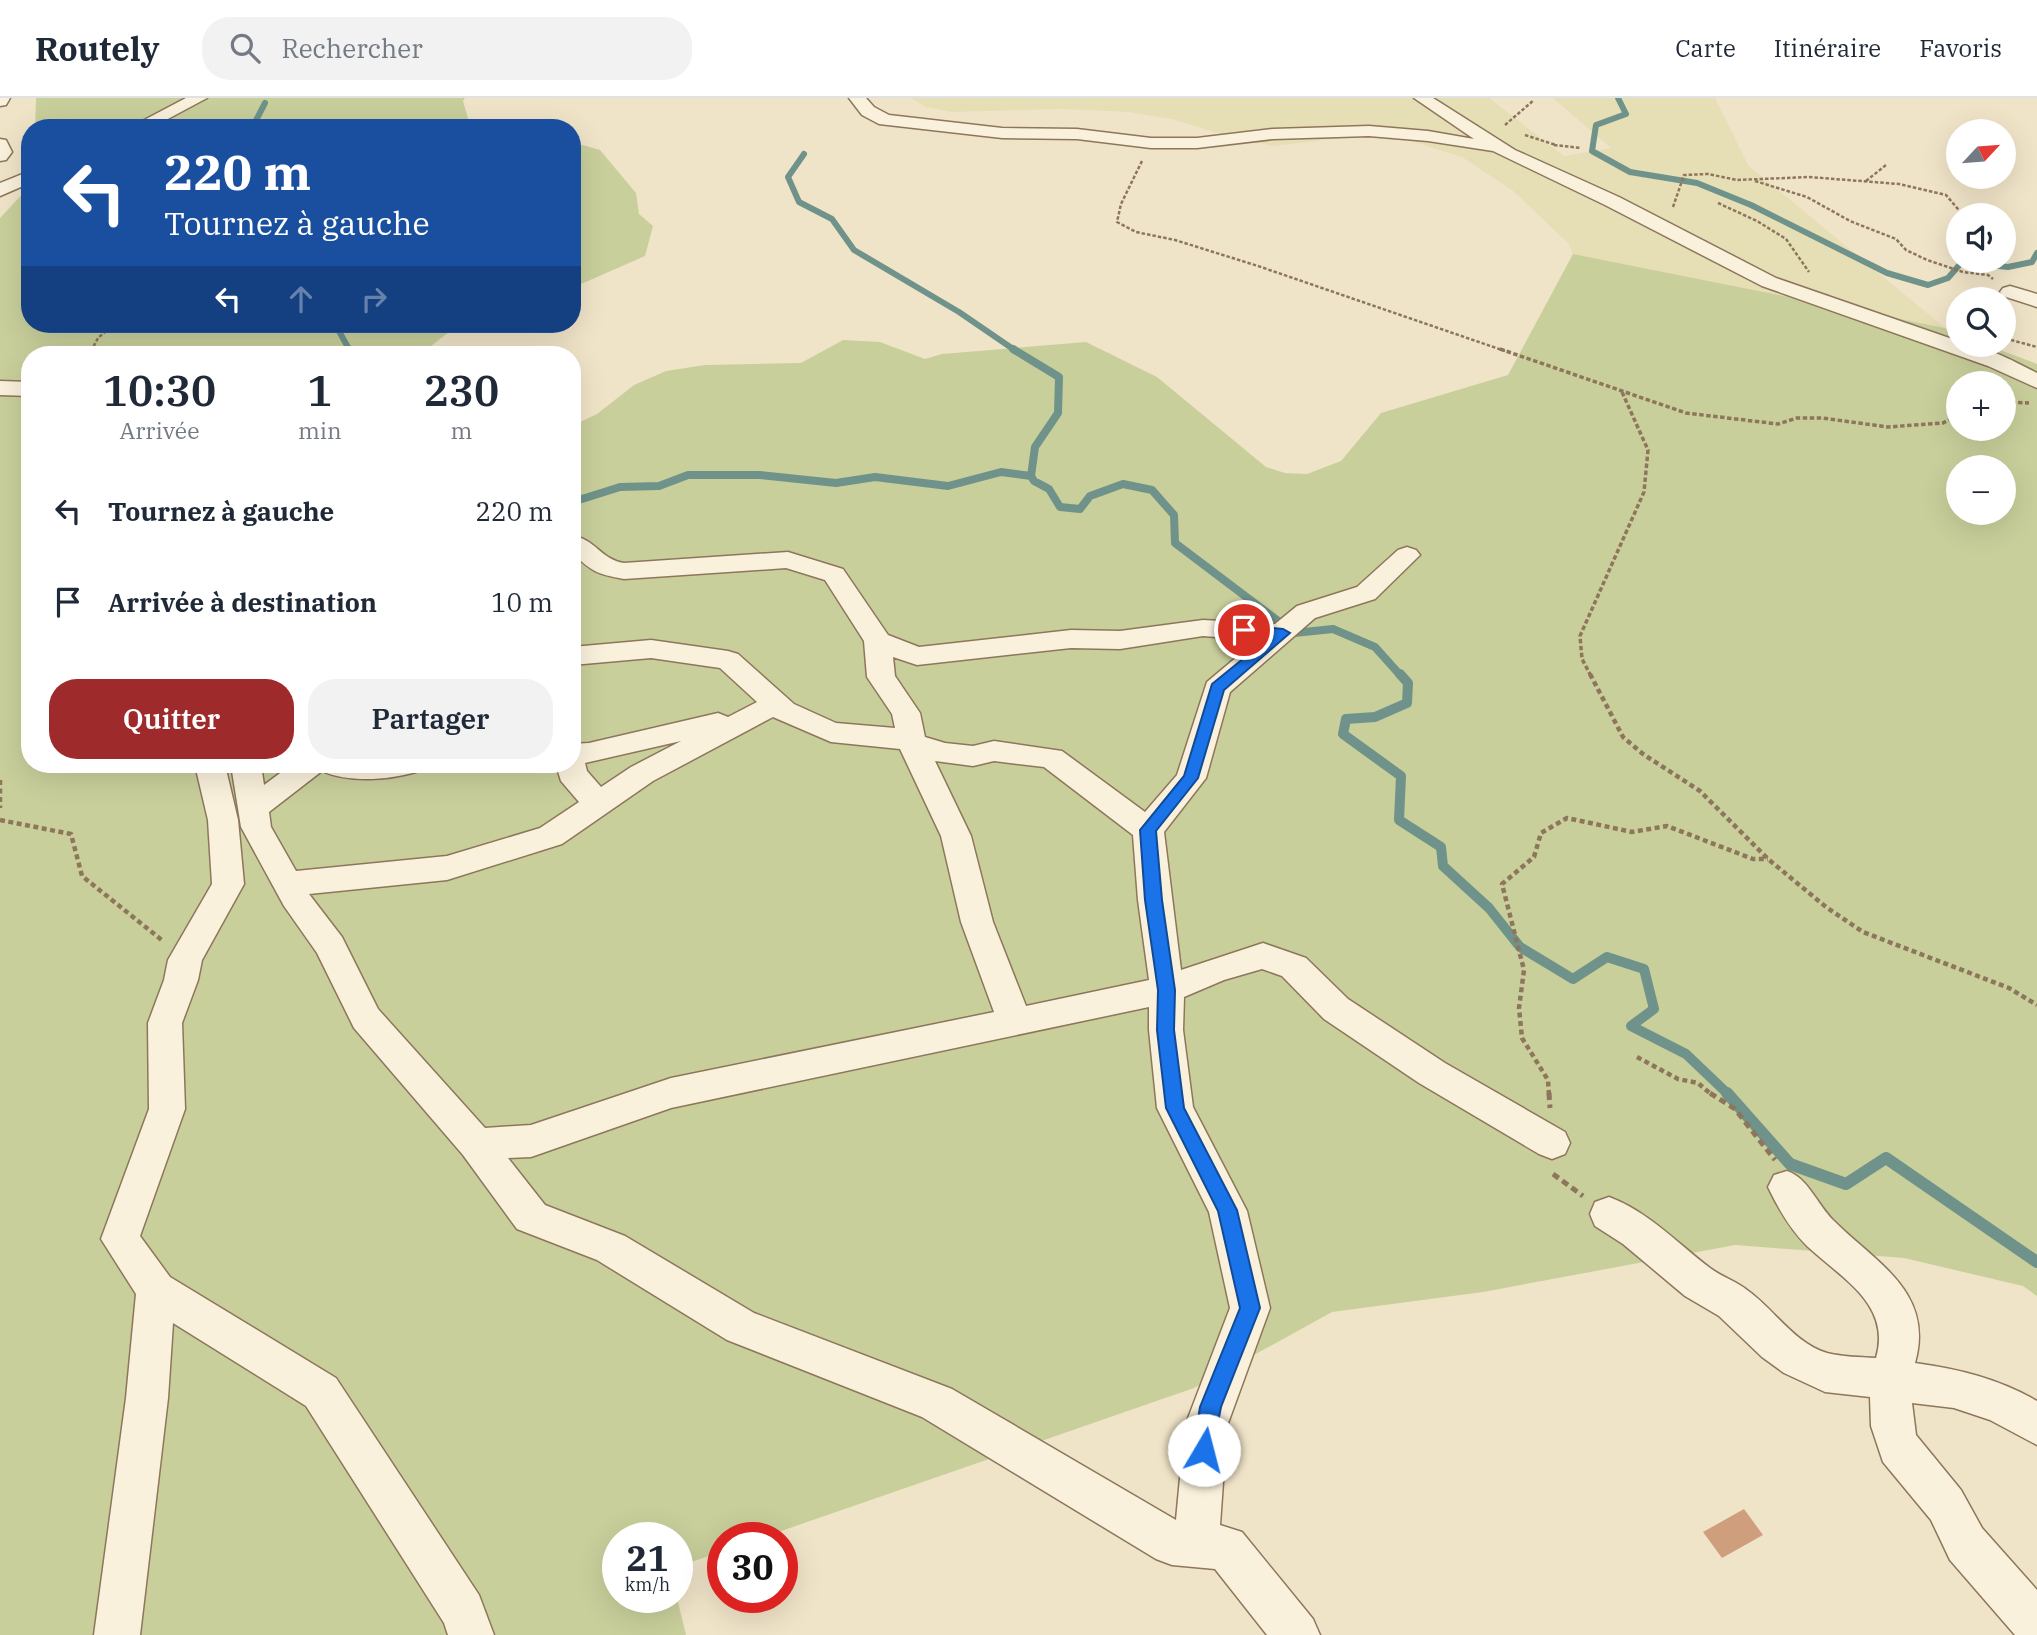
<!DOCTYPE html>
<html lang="fr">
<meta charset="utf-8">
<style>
:root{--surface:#fff;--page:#f2f2f3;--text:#1f2937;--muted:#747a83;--line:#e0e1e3;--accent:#9e2a2b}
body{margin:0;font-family:"IBM Plex Serif",serif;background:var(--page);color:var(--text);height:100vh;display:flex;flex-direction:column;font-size:26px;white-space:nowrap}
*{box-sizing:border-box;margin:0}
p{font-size:23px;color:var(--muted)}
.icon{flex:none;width:38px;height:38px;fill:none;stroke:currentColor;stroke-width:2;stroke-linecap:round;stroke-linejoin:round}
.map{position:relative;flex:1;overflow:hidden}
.details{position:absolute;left:21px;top:248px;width:560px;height:427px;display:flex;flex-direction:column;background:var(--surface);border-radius:28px;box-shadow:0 7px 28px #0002}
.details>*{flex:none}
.guide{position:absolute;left:21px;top:21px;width:560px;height:214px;border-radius:28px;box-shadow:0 7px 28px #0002;background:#1a4fa0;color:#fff;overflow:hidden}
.needle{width:46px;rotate:64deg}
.fabs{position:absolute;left:1946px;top:21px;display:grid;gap:14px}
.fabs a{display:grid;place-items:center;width:70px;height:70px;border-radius:50%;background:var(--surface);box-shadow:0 7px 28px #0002;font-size:35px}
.speed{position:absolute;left:602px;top:1424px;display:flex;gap:14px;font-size:35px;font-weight:700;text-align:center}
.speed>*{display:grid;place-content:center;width:91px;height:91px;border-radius:50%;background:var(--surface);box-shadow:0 7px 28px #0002;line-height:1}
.speed small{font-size:18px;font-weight:400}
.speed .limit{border:10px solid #d22;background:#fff;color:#111}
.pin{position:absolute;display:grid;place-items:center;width:60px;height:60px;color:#fff;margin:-30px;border:4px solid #fff;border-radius:50%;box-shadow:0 2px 7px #0007}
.me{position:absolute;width:77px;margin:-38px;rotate:8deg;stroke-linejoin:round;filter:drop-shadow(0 0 5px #0008)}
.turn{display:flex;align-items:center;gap:24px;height:147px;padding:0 28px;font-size:32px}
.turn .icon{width:91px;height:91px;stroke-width:2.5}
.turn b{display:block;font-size:49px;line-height:60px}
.lanes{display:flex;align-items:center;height:66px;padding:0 28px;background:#0003;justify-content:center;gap:35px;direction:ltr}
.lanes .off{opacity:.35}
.eta{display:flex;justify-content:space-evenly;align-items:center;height:119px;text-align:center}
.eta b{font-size:42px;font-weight:600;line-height:49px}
.button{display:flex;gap:14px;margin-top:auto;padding:14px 28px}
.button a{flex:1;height:80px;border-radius:28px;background:var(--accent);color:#fff;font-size:28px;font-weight:600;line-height:80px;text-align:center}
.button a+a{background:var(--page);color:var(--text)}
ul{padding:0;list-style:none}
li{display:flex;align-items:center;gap:21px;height:91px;padding:0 28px}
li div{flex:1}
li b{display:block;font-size:26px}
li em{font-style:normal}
header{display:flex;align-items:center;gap:42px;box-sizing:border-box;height:98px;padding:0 35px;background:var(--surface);border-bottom:2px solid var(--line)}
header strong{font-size:33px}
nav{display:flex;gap:38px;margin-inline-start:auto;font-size:24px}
.search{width:490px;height:63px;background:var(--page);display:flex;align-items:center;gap:18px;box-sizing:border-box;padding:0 24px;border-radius:28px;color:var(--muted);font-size:26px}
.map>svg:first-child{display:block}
</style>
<header>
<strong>Routely</strong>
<div class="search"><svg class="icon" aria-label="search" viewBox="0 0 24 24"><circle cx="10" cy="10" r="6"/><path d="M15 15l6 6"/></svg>Rechercher</div>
<nav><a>Carte</a><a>Itinéraire</a><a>Favoris</a></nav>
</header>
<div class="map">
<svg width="2037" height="1537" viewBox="0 0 2037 1537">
<rect width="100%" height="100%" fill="#f0e4c8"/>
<path fill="#e6deb5" d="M911 0H1489L1564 58 1611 50 1553 0H1715L1748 67 1945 230 1573 156 1569 146 1512 92 1462 59 1408 42 1360 38 1273 48 1227 38 1172 21 1128 14 1062 11 952 14 926 9Z"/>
<g fill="#c9cf9b" fill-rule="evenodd">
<path d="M36 0H465L463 3 469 24 490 30H35Z"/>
<path d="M572 44 600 52 636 95 639 116 653 128 645 158 572 190Z"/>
<path d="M30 88V226H459L426 252 425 257H30V667H572V328L597 316 634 287 666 273 705 267 801 265 843 242 880 244 925 261 942 256 1086 244 1157 279 1266 369 1285 375 1307 376 1341 363 1381 315 1508 277 1573 156 1945 230 1958 236V247H1987L2037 266V1198L2023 1188 1904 1160 1735 1147 1483 1194 1332 1214 1194 1290 761 1440H723V1453L677 1469V1440H618V1500H677L686 1537H0V120ZM1958 285H2004V331H1958ZM1958 369H2004V415H1958Z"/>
</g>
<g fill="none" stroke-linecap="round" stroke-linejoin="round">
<g stroke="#6f938a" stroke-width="6">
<path d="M1618 0 1626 16 1596 27 1592 53 1630 74 1697 85 1751 107 1887 175 1928 187 1948 180 1962 164 2008 169 2032 164 2037 155"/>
<path d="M252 30 265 5"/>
<path d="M804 56 788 79 799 104 832 121 854 152 959 214 1016 253"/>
<path d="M335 226 350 253"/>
</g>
<g stroke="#6f938a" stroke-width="8">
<path d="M348 251 357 257"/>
<path d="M1013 251 1059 279 1058 315 1035 349 1031 378"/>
<path d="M572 399 582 401 620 389 659 388 688 377H760L836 385 875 379 948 388 1001 374 1031 378 1034 383 1049 391 1060 409 1080 411 1090 398 1123 386 1152 392 1174 417 1175 445 1294 535 1333 531 1375 549 1401 578"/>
</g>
<path stroke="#6f938a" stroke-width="10" d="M1400 576 1408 585 1407 605 1375 619 1346 621 1343 636 1401 678 1399 722 1441 749 1443 768 1489 810 1520 849 1573 881 1607 859 1644 871 1654 911 1631 928 1686 956 1729 997"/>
<path stroke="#6f938a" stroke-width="12" d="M1727 995 1790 1066 1846 1086 1886 1060 2037 1164"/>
</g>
<path fill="#cf9f7d" d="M1744 1411 1763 1437 1722 1460 1703 1434Z"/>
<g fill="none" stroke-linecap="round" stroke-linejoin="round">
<g stroke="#8d765c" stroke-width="3">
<g id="street">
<path d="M0 0H10L6 7 0 8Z"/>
<path d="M186 0H207L151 30H129Z"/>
<path d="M849 0H866L874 9 889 17 1002 30 1077 31 1151 40H1197L1273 31 1369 28 1428 33 1474 41 1414 0H1433L1515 52 1619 99 1776 180 1958 243V247C1986 247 2013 263 2037 275V290L1988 268 1762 188 1605 107 1493 53 1428 43 1369 38 1273 41 1197 50H1151L1077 41 1002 40 879 26 862 17Z"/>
<path d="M0 41 6 42 12 54 6 62 0 63Z"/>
<path d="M30 73V85L0 98V85Z"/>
<path d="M2010 188 2037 196V209L2003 198 2000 194 2003 190Z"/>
<path d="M0 283 30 284V298L0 297Z"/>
<path d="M572 438C595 440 601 462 624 465L788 454 843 471 888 537 919 549 1071 532 1120 533 1203 522 1275 526 1297 508 1357 489 1398 452 1407 449 1416 452 1420 457 1375 501 1315 520 1230 594 1206 680 1164 734 1181 872 1263 845 1306 860 1348 901 1445 965 1565 1034 1570 1045 1565 1056 1552 1061 1539 1056 1419 985 1324 921 1282 878 1262 871 1224 882 1184 899 1183 932 1193 1009 1247 1113 1270 1210 1227 1328 1220 1427 1242 1434 1313 1521 1320 1537H1267L1215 1471 1172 1467 1156 1461 922 1319 727 1242 597 1162 517 1131 463 1057 354 930 317 855 284 808 241 729 231 667H261L264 687 291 667H421L416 674C389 682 348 685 322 673L269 714 271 729 296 773 447 758 540 730 579 704 561 683 556 667H572V646L589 645 718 615 728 619 757 604 720 570 651 560 572 567V549L651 542 728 553 738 556 794 606 836 625 895 630 892 616 867 579 864 543 825 482 786 470 624 481C596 476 593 474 572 455ZM1203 538 1257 542 1207 584 1177 677 1145 714 1062 653 994 643 973 648 945 645 925 639 920 615 895 578 893 559 917 567 1071 550 1120 551ZM773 619 831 644 900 651 941 738 961 824 994 914 671 980 531 1027 485 1030 378 911 342 839 309 796 447 782 562 746 653 683ZM681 643 631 669 601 689 587 673 585 665ZM935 663 973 668 994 663 1044 669 1133 737 1138 802 1149 882 1026 908 993 824 971 738ZM1149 909V932L1157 1010 1209 1114 1230 1210 1185 1328 1176 1422 952 1291 754 1215 625 1138 545 1107 508 1060 531 1059 671 1010Z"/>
<path d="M195 667H225L238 722 244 786 202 862 198 882 182 925 185 1011 140 1138 170 1179 336 1280 479 1497 494 1537H448L444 1525 306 1308 173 1225 168 1300 140 1537H94L126 1300 136 1196 101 1141 149 1011 148 925 164 882 168 862 212 786 208 722Z"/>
<path d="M1787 1073C1808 1080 1817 1106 1833 1122 1876 1165 1935 1194 1915 1265 1959 1271 1999 1281 2037 1303V1347L1990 1322 1954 1310 1912 1305 1916 1337 1961 1392 1982 1430 2037 1492V1537H2015L1950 1462 1931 1422 1883 1364 1871 1328 1870 1299 1825 1294 1784 1275 1762 1259 1719 1218 1685 1198 1623 1146 1595 1128 1590 1116 1595 1104 1609 1099C1649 1114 1677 1145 1710 1170 1722 1179 1736 1183 1747 1192 1774 1211 1794 1245 1827 1255 1842 1259 1860 1259 1876 1260 1892 1206 1841 1180 1807 1148 1790 1131 1778 1110 1768 1089L1774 1077Z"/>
</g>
</g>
<g stroke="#8d765c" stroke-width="2.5" stroke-dasharray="3.5 2" stroke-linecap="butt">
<path d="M1505 27 1534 2"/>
<path d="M1525 37 1556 47"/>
<path d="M1554 47 1581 50"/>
<path d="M1142 63 1121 106 1117 124 1136 134 1175 142 1258 168 1505 253"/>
<path d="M1755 83 1807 99 1850 123 1896 141 1906 152 1927 162 1963 174 1988 177 1993 181"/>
<path d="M1866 83 1886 67"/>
<path d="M1718 105 1757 123 1786 141 1809 174"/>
<path d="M1673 109 1684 77 1708 76 1737 82 1809 79 1899 86 1946 97 1963 117"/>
<path d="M1991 163 1994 166"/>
<path d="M2011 242 2037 249"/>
<path d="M91 253 98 240 114 226"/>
</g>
<g stroke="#8d765c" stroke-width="3.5" stroke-dasharray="4.5 2.5" stroke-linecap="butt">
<path d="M1500 251 1686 315 1778 326 1797 320H1822L1888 329 1943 325 1958 317"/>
<path d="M89 257 92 251"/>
<path d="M2004 304 2029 305"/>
<path d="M1591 578 1582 561 1580 538 1644 394 1648 352 1622 294"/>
</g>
<g stroke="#8d765c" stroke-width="4.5" stroke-dasharray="5 3.5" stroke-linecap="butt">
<path d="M1590 576 1623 639 1643 656 1700 693 1768 761 1826 809 1863 834 2009 890 2037 907"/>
<path d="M0 682V710"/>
<path d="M0 722 71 736 82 778 163 843"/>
<path d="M1637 959 1678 981 1698 985 1712 997"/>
<path d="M1549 997 1548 982 1522 940 1519 910 1524 872 1502 786 1534 759 1541 735 1567 720 1632 734 1667 728 1753 761H1768"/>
</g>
<g stroke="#8d765c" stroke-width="5" stroke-dasharray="7 4.5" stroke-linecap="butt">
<path d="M1549 995 1550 1010"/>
<path d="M1710 995 1735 1011 1775 1062"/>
<path d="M1553 1076 1583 1098"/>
</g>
<use href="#street" fill="#faf1dc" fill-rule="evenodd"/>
</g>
<path fill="#1a73e8" stroke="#114b97" stroke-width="2" d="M1244 527 1283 531 1290 535 1224 592 1198 680 1156 733 1162 802 1175 892 1174 932 1184 1010 1237 1112 1260 1210 1221 1309 1211 1360 1204 1363 1196 1360 1193 1352 1200 1309 1240 1210 1218 1113 1166 1010 1157 932 1158 892 1145 802 1140 732 1184 678 1212 586 1271 538 1239 535V529Z"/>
</svg>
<div class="fabs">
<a><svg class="needle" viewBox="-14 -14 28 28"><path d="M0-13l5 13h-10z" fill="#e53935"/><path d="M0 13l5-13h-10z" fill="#747a83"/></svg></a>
<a><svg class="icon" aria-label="sound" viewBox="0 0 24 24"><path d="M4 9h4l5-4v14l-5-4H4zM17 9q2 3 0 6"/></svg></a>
<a><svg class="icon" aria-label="search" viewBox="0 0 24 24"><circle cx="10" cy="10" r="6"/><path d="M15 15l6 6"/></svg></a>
<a>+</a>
<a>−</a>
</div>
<div class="speed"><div>21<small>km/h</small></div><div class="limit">30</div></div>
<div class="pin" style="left:1244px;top:532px;background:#d93025"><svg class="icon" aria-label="arrive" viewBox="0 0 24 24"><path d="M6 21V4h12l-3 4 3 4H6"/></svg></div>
<svg class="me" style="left:1204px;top:1352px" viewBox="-20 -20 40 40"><circle r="19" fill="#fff"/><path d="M0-13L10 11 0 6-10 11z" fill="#1a73e8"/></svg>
<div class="guide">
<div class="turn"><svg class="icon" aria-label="left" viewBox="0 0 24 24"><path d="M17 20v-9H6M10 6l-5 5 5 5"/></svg><div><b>220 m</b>Tournez à gauche</div></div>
<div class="lanes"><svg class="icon" aria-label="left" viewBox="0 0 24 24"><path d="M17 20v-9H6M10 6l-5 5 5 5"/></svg><svg class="icon off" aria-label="ahead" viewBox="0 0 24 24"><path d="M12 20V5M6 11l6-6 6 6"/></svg><svg class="icon off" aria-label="right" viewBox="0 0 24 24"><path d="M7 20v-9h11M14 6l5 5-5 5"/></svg></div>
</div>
<section class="details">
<div class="eta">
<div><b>10:30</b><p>Arrivée</p></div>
<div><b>1</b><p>min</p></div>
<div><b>230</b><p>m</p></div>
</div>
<ul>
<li><svg class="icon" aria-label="left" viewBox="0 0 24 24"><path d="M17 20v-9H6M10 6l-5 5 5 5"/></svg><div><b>Tournez à gauche</b></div><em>220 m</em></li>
<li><svg class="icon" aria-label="arrive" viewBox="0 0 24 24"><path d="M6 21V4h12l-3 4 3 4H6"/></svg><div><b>Arrivée à destination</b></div><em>10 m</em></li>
</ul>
<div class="button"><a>Quitter</a><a>Partager</a></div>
</section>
</div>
